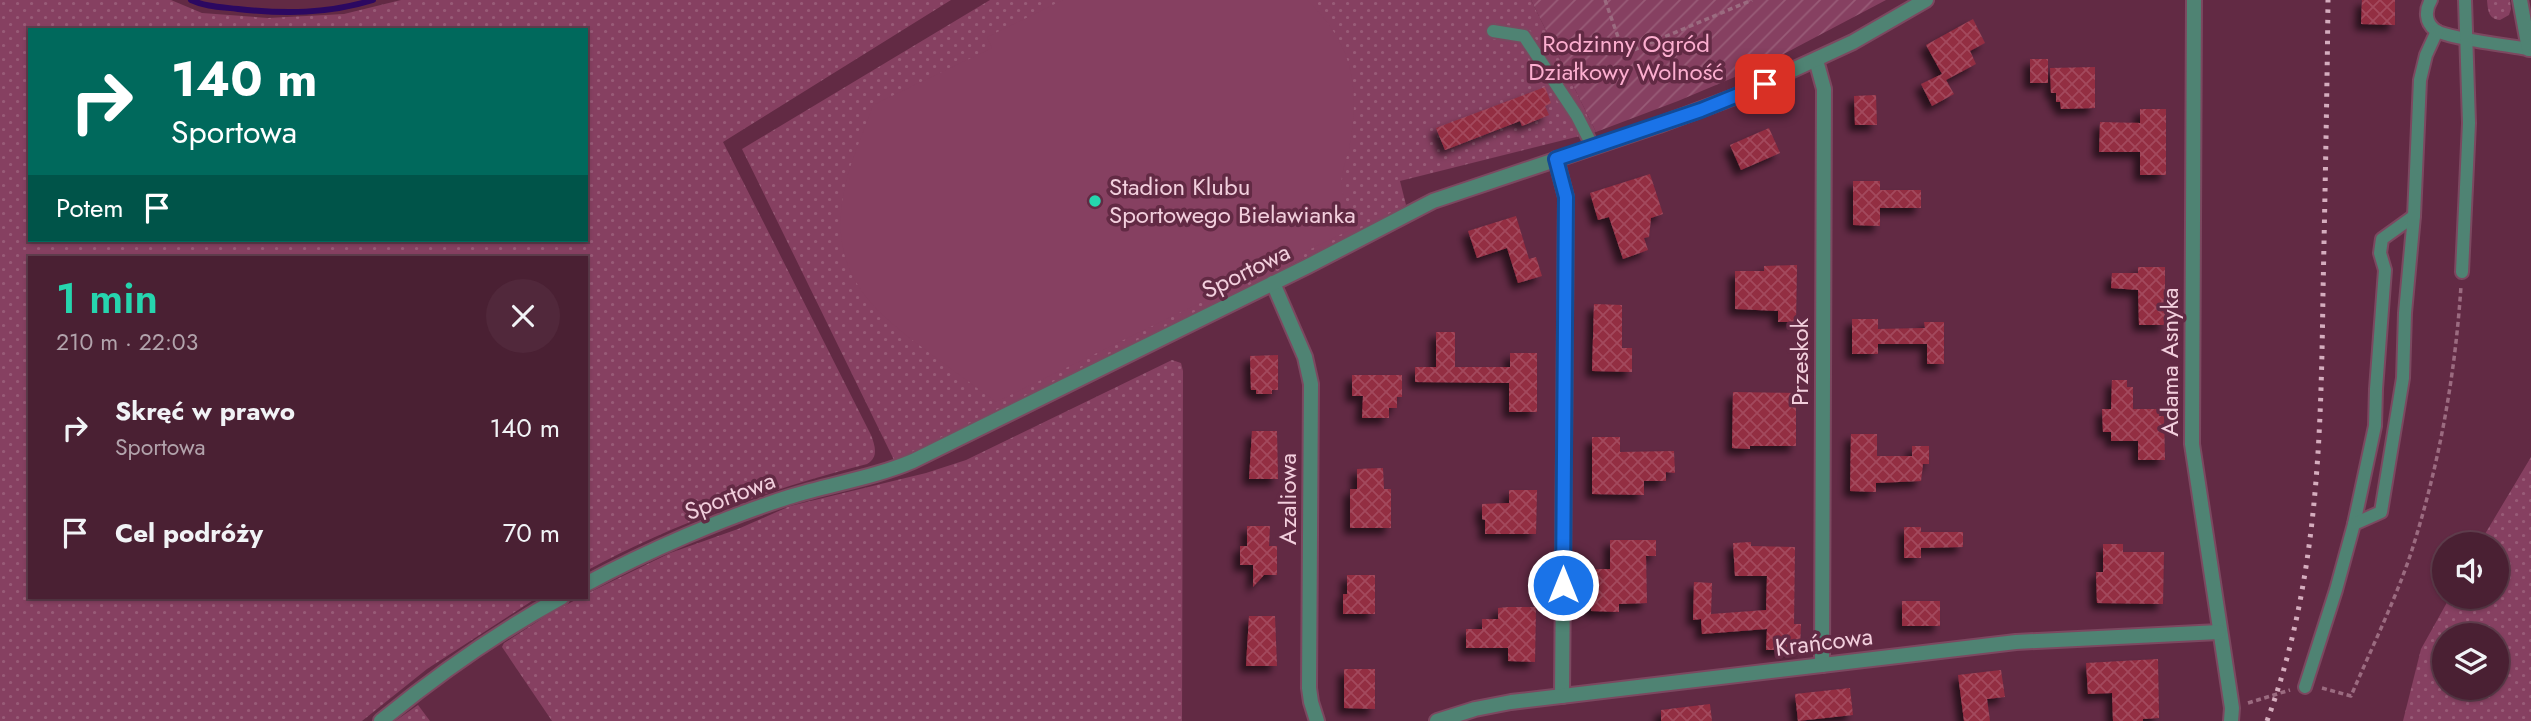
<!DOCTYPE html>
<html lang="pl">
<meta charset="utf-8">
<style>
:root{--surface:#4a2033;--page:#51283b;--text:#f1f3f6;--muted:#b2a3ac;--line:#613e4e;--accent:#26d5ae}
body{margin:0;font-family:Jost,sans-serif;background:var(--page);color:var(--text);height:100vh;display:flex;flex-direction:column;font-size:26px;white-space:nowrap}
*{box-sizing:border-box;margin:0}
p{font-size:23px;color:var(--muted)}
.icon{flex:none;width:38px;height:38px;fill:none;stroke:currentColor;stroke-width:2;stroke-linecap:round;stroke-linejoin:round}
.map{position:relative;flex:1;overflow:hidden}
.details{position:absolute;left:28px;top:256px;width:560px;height:343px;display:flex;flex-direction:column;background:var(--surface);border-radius:0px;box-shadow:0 2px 5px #0004,0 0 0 2px var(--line)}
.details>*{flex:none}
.top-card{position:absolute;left:28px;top:28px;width:560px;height:214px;border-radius:0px;box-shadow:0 2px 5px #0004,0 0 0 2px var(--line);background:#00695c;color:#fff;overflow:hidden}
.tools{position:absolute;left:2432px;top:532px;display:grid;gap:14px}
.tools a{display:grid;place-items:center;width:77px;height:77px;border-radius:50%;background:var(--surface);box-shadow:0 2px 5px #0004,0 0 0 2px var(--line);font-size:35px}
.pin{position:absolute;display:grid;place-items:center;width:60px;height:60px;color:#fff;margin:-30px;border-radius:14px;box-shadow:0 4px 10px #0006}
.me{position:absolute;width:77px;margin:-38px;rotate:0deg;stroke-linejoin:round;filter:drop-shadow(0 0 5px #0008)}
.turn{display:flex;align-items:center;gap:24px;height:147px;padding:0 28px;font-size:32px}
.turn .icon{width:91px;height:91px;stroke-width:2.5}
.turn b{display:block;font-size:49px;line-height:60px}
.then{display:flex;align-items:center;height:66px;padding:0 28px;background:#0003;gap:14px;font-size:26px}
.round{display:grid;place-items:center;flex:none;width:74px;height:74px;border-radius:37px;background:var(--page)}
.summary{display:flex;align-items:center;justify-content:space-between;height:119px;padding:0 28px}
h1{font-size:42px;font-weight:600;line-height:52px;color:var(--accent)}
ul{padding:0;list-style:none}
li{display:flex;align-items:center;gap:21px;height:105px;padding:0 28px}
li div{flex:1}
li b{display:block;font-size:26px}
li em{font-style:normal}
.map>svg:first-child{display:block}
</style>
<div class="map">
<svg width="2531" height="721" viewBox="0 0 2531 721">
<defs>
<pattern id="grass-dots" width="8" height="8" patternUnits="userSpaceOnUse" patternTransform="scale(1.75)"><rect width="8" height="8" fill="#864061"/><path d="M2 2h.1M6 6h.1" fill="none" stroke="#985b77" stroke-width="1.8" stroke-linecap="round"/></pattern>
<pattern id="garden-furrows" width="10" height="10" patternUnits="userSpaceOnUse" patternTransform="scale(1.75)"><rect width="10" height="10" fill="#864061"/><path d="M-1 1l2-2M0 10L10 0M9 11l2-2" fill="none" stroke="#985b77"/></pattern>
<pattern id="building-cross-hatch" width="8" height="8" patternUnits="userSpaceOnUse" patternTransform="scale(1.75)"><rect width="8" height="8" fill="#932d42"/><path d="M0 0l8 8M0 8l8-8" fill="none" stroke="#a34a5d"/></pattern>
<filter id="shadow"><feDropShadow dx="-6" dy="6" stdDeviation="3.5" flood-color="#0009"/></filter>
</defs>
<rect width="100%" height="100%" fill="#622a44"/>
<g fill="url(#grass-dots)" fill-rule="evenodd">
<path d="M0 0H171L202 13 268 18 344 14 401 0H951L723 142 871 435C875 446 879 457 867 464 770 489 675 523 586 571V257H30V597H538L427 669 362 721H0ZM30 30H586V240H30Z"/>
<path d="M990 0H1531L1596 132 1400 181 1406 205 1383 219 895 462 742 149Z"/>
<path d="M2487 0H2510L2511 9 2509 15 2500 20C2488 19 2488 10 2487 0Z"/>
<path d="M1172 360 1181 363 1183 371 1182 721H552L502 647 504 643 549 614 581 597H586V594L670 553 738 529 790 506 926 473 966 460Z"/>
<path d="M2531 457V721H2403L2421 649 2450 597H2497V544H2479ZM2497 635V688H2445V635Z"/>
<path d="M418 705 430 721H395Z"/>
</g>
<path fill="url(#garden-furrows)" d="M1531 0H1886L1761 66 1678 101 1596 132Z"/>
<path fill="#864061" d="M1063 0H1307C1353 44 1361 88 1349 149 1346 160 1339 180 1342 191 1345 203 1354 215 1360 225L996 402C973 385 950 368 927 351 866 306 827 269 845 186 851 159 864 132 873 105L992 48 987 37Z"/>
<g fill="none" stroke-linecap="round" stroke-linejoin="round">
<path stroke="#2c0861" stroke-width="6" d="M191 0C206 7 222 7 238 9 284 14 328 14 373 0"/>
</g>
<g fill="url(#building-cross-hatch)" filter="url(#shadow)">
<path d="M2362 0H2395V25L2361 24Z"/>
<path d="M1973 19 1985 43 1970 51 1976 64 1946 80 1954 94 1932 106 1921 84 1942 74 1926 45Z"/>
<rect x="2030" y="59" width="18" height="24"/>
<path d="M2095 67V108L2061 109 2060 102H2056V93H2051L2050 68Z"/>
<path d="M1545 87 1551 103 1545 106 1549 115 1522 126 1520 121 1445 150 1436 128Z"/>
<path d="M1876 95 1877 125H1855L1854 96Z"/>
<path d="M2140 109H2166V175H2140V152H2099L2100 122 2140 123Z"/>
<path d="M1769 128 1780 153 1741 170 1730 145Z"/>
<path d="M1650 174 1663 214 1651 218 1649 237 1644 238 1648 250 1623 259 1609 217 1598 220 1590 193Z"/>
<path d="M1853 181H1880V190H1921V208H1880V226L1853 225Z"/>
<path d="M1516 216 1529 259 1536 257 1542 276 1518 283 1507 248 1477 258 1468 231Z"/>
<path d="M1797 265 1796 322H1778V311L1735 309V271H1764V266Z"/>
<path d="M2138 267H2165V325H2139L2138 290 2111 288 2112 273H2138Z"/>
<path d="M1594 304 1622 305V348H1632V372L1592 371Z"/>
<rect x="1852" y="319" width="26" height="35"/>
<path d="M1924 322H1944V364H1927V344H1878V329L1925 328Z"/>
<path d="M1436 332H1455V367H1510V353H1537V412H1509V383L1415 382V367H1436Z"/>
<path d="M1278 355V390H1272V394H1256V390H1251L1250 356Z"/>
<path d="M1352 375H1402V397H1397V408H1389V418H1362L1363 396H1352Z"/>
<path d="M2112 380H2127V387H2133V409H2159V416H2164L2165 460H2138V441H2111V432H2103L2102 409H2111Z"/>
<path d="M1733 392 1796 393V446H1750V449L1732 448Z"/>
<path d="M1252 431H1277L1278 479H1249Z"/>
<path d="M1851 434H1877V456H1912V446H1929V464H1923L1921 481 1876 483V492L1850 491Z"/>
<path d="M1592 437H1620V452L1674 451 1675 473 1666 472V481H1644V495L1592 494Z"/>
<path d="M1383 468 1384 489H1391V528H1350V489H1357V469Z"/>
<path d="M1509 490H1537L1536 534H1485V520L1482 519V504L1509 503Z"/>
<path d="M1247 526H1270L1269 546H1277V575H1264L1253 587V565H1240V546H1247Z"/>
<path d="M1904 527H1921V532H1963V547L1921 548V558H1904Z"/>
<path d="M1610 540H1656V556H1646L1647 603 1619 604V612L1591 611 1592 569H1610Z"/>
<path d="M1751 542V546L1795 547 1794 624H1801L1800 650H1766L1767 629 1702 634 1701 619 1693 620 1694 582 1712 583 1711 614 1766 610 1767 576H1735L1733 543Z"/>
<path d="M2103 544H2123V552H2164L2163 604 2097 603 2096 572H2103Z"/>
<path d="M1347 575H1375V614H1343V594H1347Z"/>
<rect x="1902" y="601" width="38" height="25"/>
<path d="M1508 607H1536L1535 662 1508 661V648H1466V629H1482V619H1498V608Z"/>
<path d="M1249 616H1275L1277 666H1246Z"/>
<path d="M2158 659 2159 718 2143 719V721H2113L2112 693 2088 694 2086 663Z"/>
<path d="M1344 669H1375V709L1344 708Z"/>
<path d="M2001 670 2005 697 1987 699 1990 721H1964L1958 675Z"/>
<path d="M1850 688 1853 715 1798 721 1795 694Z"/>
<path d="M1710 704 1712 721H1661V710Z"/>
</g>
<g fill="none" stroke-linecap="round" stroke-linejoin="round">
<g stroke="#7c4860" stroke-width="16">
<g id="service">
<path d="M2431 0C2425 10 2425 22 2435 30 2446 38 2511 46 2529 49"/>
<path d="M1493 31 1524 36 1577 116 1593 147"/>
<path d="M2462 272 2469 123 2465 0"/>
<path d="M2354 524 2375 426 2376 389 2385 270 2380 253 2382 239 2414 216"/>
<path d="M2305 687 2336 590 2354 524 2381 512 2403 378 2405 313 2414 216 2420 80 2426 55 2437 31"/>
</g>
</g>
<g stroke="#7c4860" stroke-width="18">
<g id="minor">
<path d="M2194 0 2192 444 2232 708 2231 721"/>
<path d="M2520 0 2529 49H2531"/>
<path d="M1816 60 1824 89 1822 665"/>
<path d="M1556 159 1566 197 1562 696"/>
<path d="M1273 283 1305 357 1311 384 1309 688 1311 702 1317 721"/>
<path d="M586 584C647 551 723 518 789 497 830 484 873 478 913 461L1308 266 1433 201 1659 125 1734 97 1853 42 1926 0"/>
<path d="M381 721C438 674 498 632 562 597"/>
<path d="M1437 721 1475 709 1511 702 2016 642 2219 632"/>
</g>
</g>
<g stroke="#9b6b80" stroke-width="3.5" stroke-dasharray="5 3.5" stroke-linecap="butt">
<path d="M1605 0 1624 54 1752 0"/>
<path d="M2322 688 2351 696C2371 649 2395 601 2411 553 2439 466 2455 377 2461 286"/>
<path d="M2248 703 2290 690"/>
</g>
<use href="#service" stroke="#4f8373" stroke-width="12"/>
<use href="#minor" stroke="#4f8373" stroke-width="14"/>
<path stroke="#d5adbe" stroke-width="5" stroke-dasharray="3.5 7" stroke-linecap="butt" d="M2267 721C2318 583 2321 437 2323 292 2325 195 2327 97 2328 0"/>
</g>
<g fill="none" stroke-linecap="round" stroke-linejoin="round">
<g stroke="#114b97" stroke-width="18">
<path id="route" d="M1563 585 1566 197 1556 159 1701 110 1765 84"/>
</g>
<use href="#route" stroke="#1a73e8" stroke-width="12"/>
</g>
<circle fill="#26d5ae" stroke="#622a44" stroke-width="2.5" cx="1095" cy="201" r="7"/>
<g text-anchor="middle" stroke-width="7" stroke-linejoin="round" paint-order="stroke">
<g font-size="24" fill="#fcaecf" stroke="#622a44">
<text x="1626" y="52">Rodzinny Ogród<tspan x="1626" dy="28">Działkowy Wolność</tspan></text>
</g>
<g font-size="24" fill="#f2cfdd" stroke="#622a44" text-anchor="start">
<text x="1109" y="195">Stadion Klubu<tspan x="1109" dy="28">Sportowego Bielawianka</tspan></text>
</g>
<g font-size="24" fill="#f2cfdd" stroke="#622a44">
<text transform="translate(1246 271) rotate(-26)" y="8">Sportowa</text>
<text transform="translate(1800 362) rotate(-90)" y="8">Przeskok</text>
<text transform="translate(2170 362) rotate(-90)" y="8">Adama Asnyka</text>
<text transform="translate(730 496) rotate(-21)" y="8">Sportowa</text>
<text transform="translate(1288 499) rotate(-90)" y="8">Azaliowa</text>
<text transform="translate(1824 642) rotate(-7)" y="8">Krańcowa</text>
</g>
</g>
</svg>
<div class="tools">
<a><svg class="icon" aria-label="sound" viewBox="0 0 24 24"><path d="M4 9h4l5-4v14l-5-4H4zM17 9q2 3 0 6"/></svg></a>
<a><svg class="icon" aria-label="layers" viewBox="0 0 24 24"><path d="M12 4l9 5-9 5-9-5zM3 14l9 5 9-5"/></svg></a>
</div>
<div class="pin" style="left:1765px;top:84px;background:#d93025"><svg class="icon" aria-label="arrive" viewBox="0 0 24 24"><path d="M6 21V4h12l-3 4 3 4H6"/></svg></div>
<svg class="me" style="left:1563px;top:585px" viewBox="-20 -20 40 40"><circle r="17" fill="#1a73e8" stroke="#fff" stroke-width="3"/><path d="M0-11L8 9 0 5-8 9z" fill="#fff"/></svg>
<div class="top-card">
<div class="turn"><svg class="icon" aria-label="right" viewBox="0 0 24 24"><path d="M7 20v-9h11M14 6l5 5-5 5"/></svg><div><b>140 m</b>Sportowa</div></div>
<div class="then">Potem<svg class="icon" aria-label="arrive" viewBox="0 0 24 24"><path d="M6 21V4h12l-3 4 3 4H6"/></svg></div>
</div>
<section class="details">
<div class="summary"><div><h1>1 min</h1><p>210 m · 22:03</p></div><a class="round"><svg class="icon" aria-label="close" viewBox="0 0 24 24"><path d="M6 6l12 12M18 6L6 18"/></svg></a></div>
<ul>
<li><svg class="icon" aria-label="right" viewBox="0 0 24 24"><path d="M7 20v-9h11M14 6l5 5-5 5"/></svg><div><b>Skręć w prawo</b><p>Sportowa</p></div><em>140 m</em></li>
<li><svg class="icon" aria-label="arrive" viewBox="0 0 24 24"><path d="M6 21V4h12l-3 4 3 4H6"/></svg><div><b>Cel podróży</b></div><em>70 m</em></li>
</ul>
</section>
</div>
